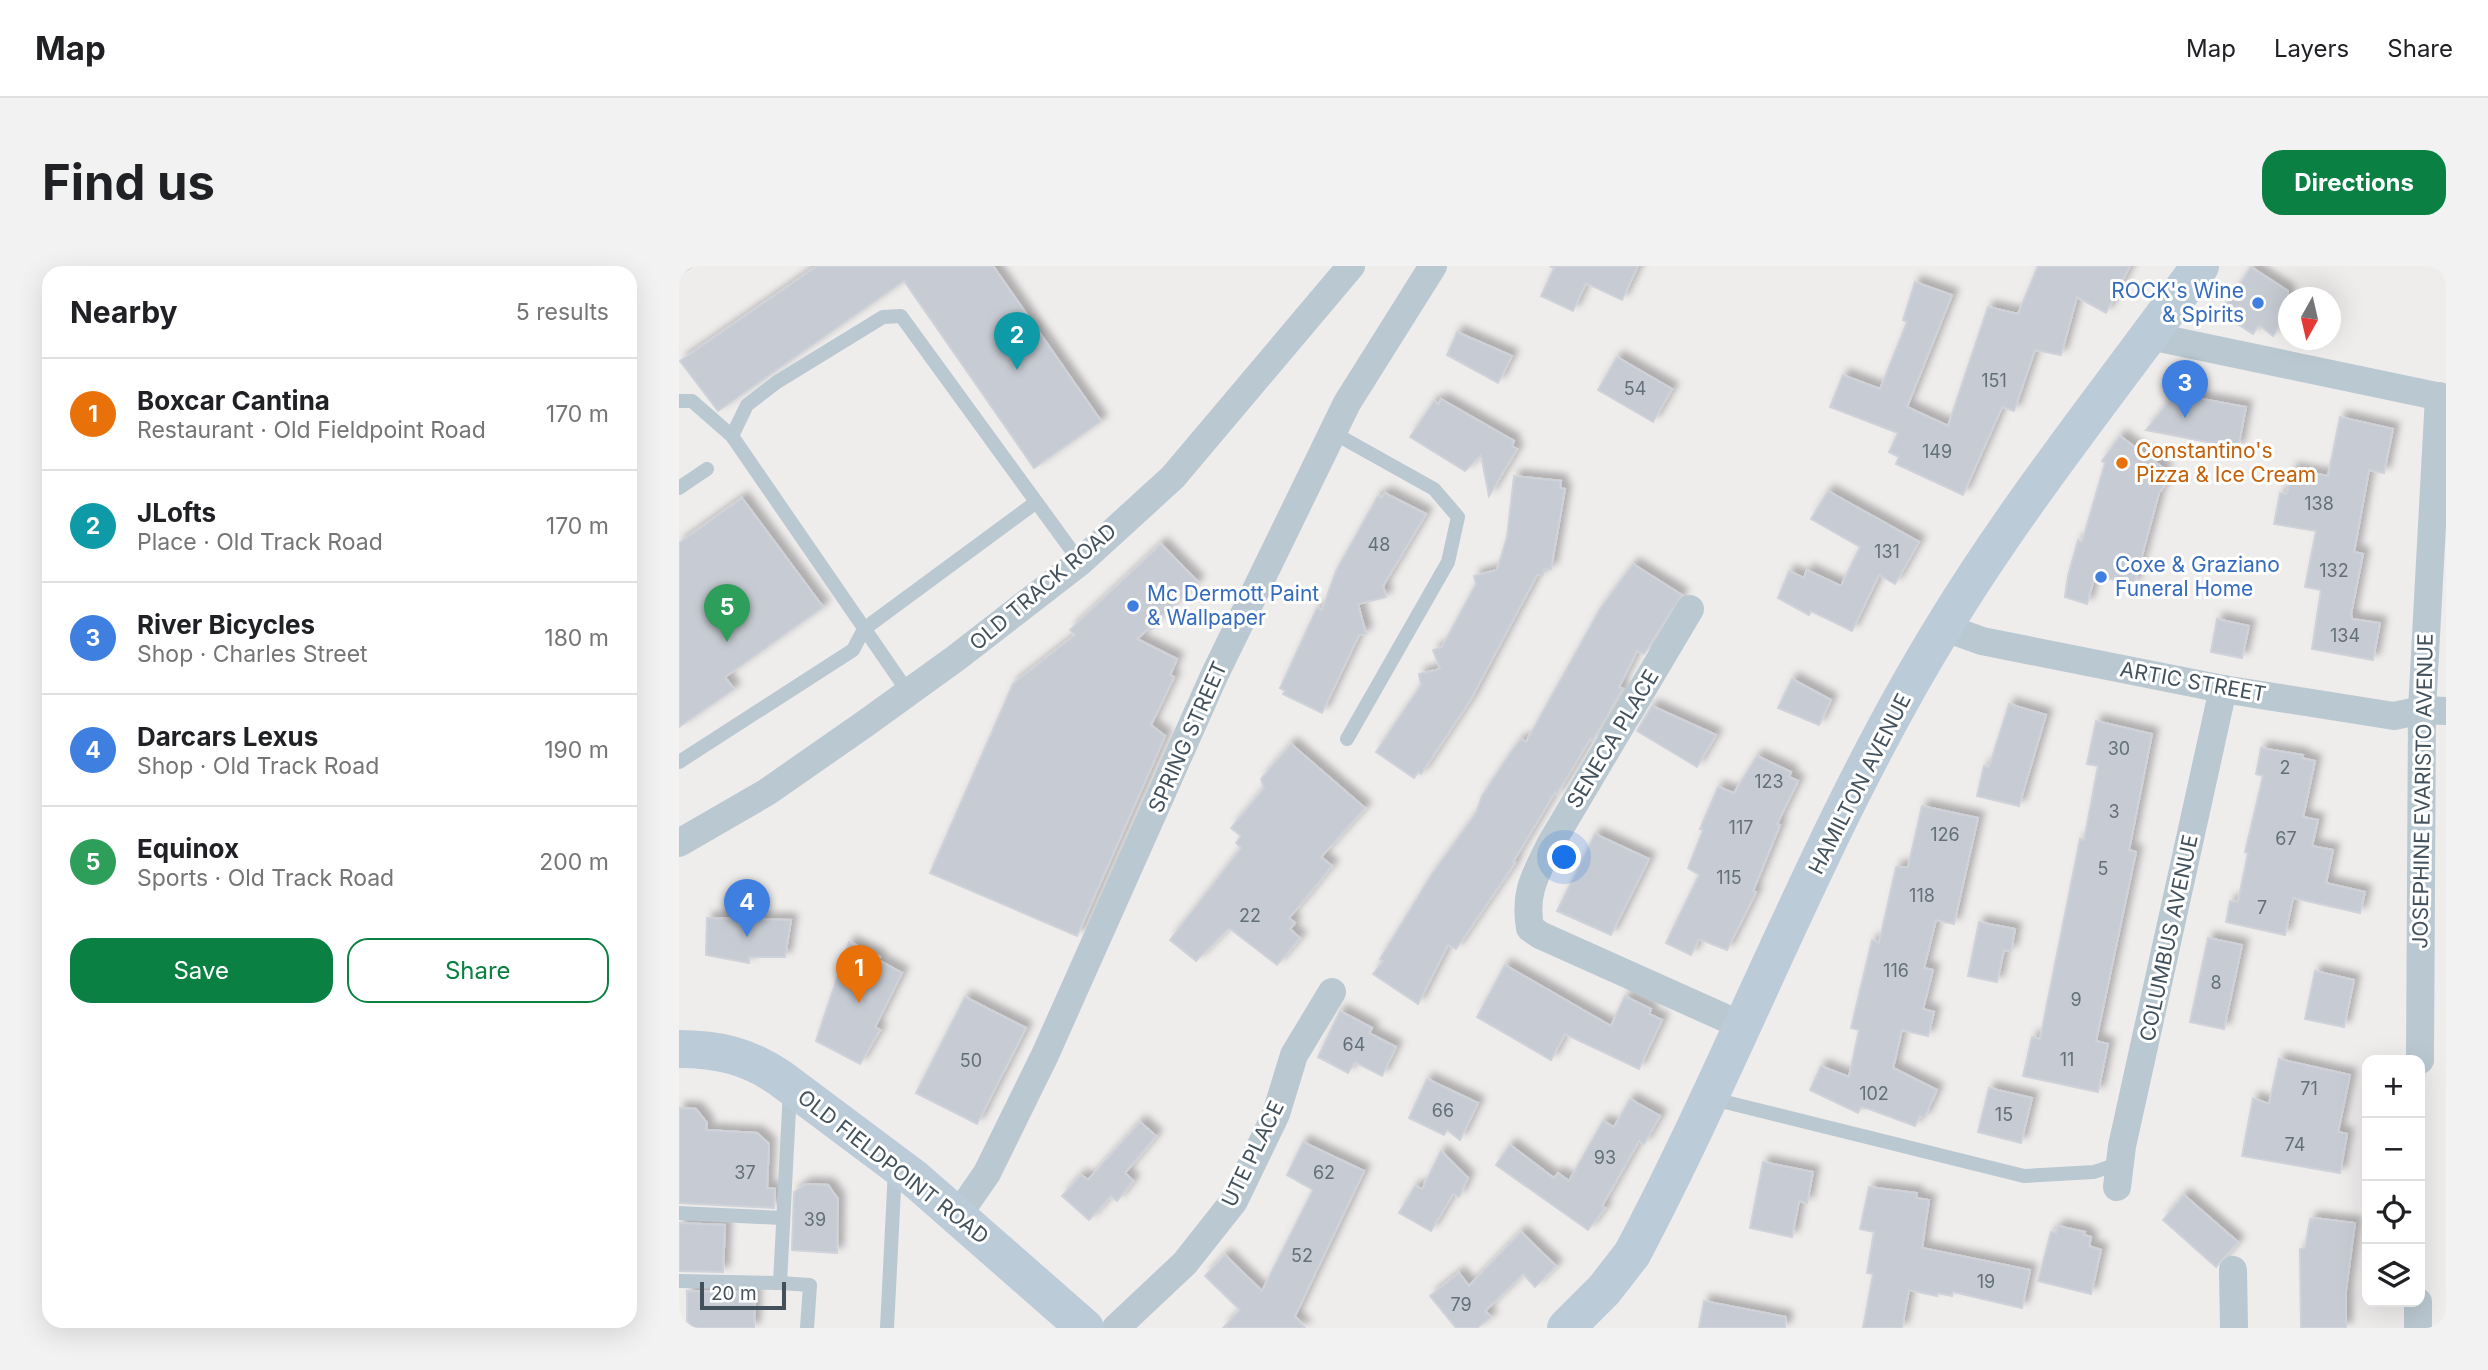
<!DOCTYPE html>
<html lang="en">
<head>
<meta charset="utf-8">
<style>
  :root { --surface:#fff; --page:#f2f2f2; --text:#202124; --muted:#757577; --line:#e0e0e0; --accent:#0b8043 }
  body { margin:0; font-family:Inter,sans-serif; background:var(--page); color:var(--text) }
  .controls { position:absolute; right:21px; bottom:21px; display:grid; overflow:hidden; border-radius:14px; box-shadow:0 7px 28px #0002 }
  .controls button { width:63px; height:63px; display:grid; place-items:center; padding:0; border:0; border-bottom:2px solid var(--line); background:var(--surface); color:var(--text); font:35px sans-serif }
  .compass { position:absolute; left:1599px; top:21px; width:63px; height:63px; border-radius:50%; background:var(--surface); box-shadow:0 7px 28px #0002; rotate:188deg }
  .scale { position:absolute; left:21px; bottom:18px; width:86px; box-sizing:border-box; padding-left:7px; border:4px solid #42515c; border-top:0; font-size:19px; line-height:24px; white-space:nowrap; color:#42515c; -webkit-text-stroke:5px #fff; paint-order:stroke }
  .you { position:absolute; left:886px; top:592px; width:24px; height:24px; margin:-18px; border:5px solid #fff; border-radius:50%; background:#1a73e8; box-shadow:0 0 0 10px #1a73e833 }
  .badge { display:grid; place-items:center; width:46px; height:46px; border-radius:50%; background:var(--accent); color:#fff; font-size:23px; font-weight:700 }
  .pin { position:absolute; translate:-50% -58px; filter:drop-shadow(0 2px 4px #0008) }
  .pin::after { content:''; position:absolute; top:37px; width:24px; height:21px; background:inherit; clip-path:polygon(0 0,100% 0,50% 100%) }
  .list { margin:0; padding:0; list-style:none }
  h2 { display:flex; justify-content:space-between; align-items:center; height:91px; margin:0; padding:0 28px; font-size:30px }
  h2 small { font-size:23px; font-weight:400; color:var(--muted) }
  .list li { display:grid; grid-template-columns:46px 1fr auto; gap:21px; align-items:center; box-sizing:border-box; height:112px; padding:0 28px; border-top:2px solid var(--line) }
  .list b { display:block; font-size:26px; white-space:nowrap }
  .list p { margin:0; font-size:23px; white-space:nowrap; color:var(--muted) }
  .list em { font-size:23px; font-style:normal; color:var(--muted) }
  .actions { display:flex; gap:14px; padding:21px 28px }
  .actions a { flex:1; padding:16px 0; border:2px solid var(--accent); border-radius:21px; text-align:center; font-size:24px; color:var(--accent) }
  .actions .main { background:var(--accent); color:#fff }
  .icon { flex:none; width:38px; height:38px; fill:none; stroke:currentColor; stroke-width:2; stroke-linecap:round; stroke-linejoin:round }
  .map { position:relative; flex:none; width:1767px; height:1062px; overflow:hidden; border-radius:21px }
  header { display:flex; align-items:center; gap:42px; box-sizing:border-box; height:98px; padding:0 35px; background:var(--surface); border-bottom:2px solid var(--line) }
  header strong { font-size:33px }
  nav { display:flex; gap:38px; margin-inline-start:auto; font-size:24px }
  .intro { display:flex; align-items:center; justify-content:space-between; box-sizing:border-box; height:168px; padding:0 42px }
  h1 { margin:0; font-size:49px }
  .button { padding:18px 32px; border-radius:21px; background:var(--accent); color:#fff; font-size:24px; font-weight:700 }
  main { display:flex; gap:42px; padding:0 42px }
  aside { flex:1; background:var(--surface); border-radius:21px; box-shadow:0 7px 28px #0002 }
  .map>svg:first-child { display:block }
  .building { fill:#c7cbd3; stroke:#cfd2d9; stroke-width:2; filter:url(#shadow) }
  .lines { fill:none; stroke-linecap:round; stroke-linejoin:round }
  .service { stroke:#bac8d1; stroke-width:14 }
  .minor { stroke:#bac8d1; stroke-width:28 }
  .secondary { stroke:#bccbd8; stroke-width:38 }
  .rail { stroke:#adb2b8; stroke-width:5 }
  .shop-dot { fill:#3f7fe0; stroke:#fff; stroke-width:2.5 }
  .food-dot { fill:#e8710a; stroke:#fff; stroke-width:2.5 }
  .labels { text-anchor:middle; stroke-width:6; stroke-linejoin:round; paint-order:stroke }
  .number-label { font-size:18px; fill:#63707a }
  .shop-label { font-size:21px; fill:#366cbe; stroke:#fff; text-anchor:start }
  .food-label { font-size:21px; fill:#c56008; stroke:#fff; text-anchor:start }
  .street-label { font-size:21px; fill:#42515c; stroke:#fff }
</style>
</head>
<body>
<header>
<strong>Map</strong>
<nav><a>Map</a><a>Layers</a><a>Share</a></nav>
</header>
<div class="intro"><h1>Find us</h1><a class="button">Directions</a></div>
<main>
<aside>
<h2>Nearby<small>5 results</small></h2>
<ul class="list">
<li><span class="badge" style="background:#e8710a">1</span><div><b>Boxcar Cantina</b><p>Restaurant · Old Fieldpoint Road</p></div><em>170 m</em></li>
<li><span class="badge" style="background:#0f9aa8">2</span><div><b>JLofts</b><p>Place · Old Track Road</p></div><em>170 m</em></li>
<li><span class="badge" style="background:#3f7fe0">3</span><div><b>River Bicycles</b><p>Shop · Charles Street</p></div><em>180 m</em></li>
<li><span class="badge" style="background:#3f7fe0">4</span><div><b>Darcars Lexus</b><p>Shop · Old Track Road</p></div><em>190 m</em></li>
<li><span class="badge" style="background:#2e9e5b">5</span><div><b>Equinox</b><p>Sports · Old Track Road</p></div><em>200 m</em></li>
</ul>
<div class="actions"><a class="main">Save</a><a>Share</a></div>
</aside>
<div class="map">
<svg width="1767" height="1062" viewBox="0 0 1767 1062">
  <defs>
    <filter id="shadow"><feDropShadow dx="6" dy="-6" stdDeviation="3.5" flood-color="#0004"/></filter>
  </defs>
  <rect width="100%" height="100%" fill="#efecec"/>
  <g class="building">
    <polygon points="138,0 314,0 422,155 355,202 225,15 39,145 1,95"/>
    <polygon points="871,0 959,0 943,34 907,17 894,45 862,30 875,2"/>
    <polygon points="1359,0 1451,0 1427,47 1398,31 1382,89 1356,84 1335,145 1323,141 1284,229 1217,198 1220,191 1210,186 1219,167 1151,141 1164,109 1201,123 1228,56 1224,54 1236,16 1273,29 1228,141 1269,160 1309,41 1339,48"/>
    <polygon points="1572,1 1609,25 1609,68 1600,61 1594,70 1580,59 1574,68 1542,47"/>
    <polygon points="778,66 833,90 819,117 768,89"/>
    <polygon points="938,91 993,123 974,156 919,124"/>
    <polygon points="1496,128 1567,141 1559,182 1467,164"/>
    <polygon points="762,133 835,175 833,180 838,183 810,230 802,189 786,205 731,171 755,135 760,138"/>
    <polygon points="1661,151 1714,163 1705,207 1690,204 1675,286 1684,288 1672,348 1673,353 1701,357 1694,394 1633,383 1642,324 1626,321 1637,265 1595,258 1601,227 1608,228 1613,203 1649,210"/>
    <polygon points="1441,170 1487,204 1479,216 1485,220 1480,227 1455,319 1416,309 1408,338 1386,331 1389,310 1399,274 1403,276 1426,197 1423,195"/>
    <polygon points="835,210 882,215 881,222 886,223 872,303 865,303 864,309 858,309 792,433 742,508 739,506 735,512 697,486 742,419 740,408 761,403 754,384 763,381 797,318 795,310 818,304 828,271"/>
    <polygon points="1149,225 1240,276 1216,318 1200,309 1173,365 1132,345 1130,349 1099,332 1110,305 1125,312 1128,304 1162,320 1181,281 1132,253"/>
    <polygon points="706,227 747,248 704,320 707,331 679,338 687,368 680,369 643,447 604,428 606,425 601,422 638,342 643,344 657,305 699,230 702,232"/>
    <polygon points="63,232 144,341 46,411 55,423 0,461 0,277"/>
    <polygon points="482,278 519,316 458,373 498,393 491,409 495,411 472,459 486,470 398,670 251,607 334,418 396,369 391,364"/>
    <polygon points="954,298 1003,329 965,388 958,385 940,421 944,423 914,474 911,473 878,528 876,526 834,596 836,597 777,683 769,679 739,738 694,708 704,695 701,693 753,608 797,547 803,530 832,486 842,473 847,476 921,343"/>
    <polygon points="1538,353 1570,360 1563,392 1532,386"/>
    <polygon points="1113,413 1152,434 1140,459 1099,442"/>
    <polygon points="1330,438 1367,449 1340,540 1298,530 1305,500 1310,501"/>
    <polygon points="973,440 1037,469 1018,501 958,465"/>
    <polygon points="1417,455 1473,468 1450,584 1457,586 1417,775 1429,778 1419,826 1344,810 1353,771 1361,773 1401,573 1405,574 1419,500 1408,498"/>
    <polygon points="612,478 686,542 642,591 653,600 610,652 616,657 611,663 621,672 598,699 550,662 517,695 491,674 562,582 557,577 562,570 552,562 585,522 582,513"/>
    <polygon points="1582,482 1624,489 1623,492 1636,495 1624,551 1639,554 1633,580 1654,584 1647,617 1686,626 1681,647 1614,632 1606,669 1547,656 1551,635 1559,636 1569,587 1566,586 1584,510 1577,508"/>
    <polygon points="1078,490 1112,506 1110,511 1119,515 1098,558 1101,559 1074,625 1077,626 1048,684 1020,673 1012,689 987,677 1020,609 1009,602 1024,564 1021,563 1039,521 1055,527"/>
    <polygon points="1243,540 1299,552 1275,658 1257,654 1245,702 1254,704 1244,743 1255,746 1249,770 1223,764 1214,802 1258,824 1245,852 1241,850 1236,860 1190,843 1182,841 1179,847 1131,824 1142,800 1170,811 1180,764 1172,762 1193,674 1200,677 1217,601 1229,601"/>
    <polygon points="916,568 970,593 932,669 878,645"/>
    <polygon points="28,652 112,654 106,691 70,691 70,697 27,689"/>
    <polygon points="1300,656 1336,663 1332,685 1325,684 1318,716 1289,710"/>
    <polygon points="1529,672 1563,679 1545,763 1511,756"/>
    <polygon points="170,676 201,691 199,694 223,707 196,761 201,764 181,798 137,775"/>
    <polygon points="826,699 932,760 946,730 972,743 970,748 983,754 960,803 886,768 872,794 798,751"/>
    <polygon points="1636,705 1675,714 1665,761 1626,753"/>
    <polygon points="286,731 347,762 298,858 237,827"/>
    <polygon points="661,745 693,762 690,767 717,781 703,810 676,796 669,807 639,791"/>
    <polygon points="1600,793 1671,809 1659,866 1668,868 1661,907 1563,890 1574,832 1590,838"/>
    <polygon points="748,813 799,837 781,874 768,864 765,869 730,852"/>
    <polygon points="1310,822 1353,832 1342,877 1299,866"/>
    <polygon points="951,833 981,850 965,878 960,875 923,940 926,942 909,964 817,899 831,879 875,912 879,907 890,915 924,855 935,861"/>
    <polygon points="0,842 17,843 28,857 27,864 78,867 90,878 88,922 96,923 95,942 0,937"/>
    <polygon points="461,856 477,870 446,907 454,915 438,935 432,930 410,954 383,930 402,909 409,914"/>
    <polygon points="624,876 685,905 616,1050 626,1062 544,1062 561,1044 526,1010 546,989 583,1025 634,924 608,909"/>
    <polygon points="762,885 789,912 780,931 774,928 752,965 720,947 736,920 743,923"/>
    <polygon points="1084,896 1134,906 1128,937 1120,935 1113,971 1071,962"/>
    <polygon points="127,918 149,919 159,933 158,987 113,984 115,926"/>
    <polygon points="1190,921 1238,927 1237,932 1250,934 1243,982 1351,1004 1343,1042 1274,1026 1273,1030 1259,1027 1258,1030 1230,1024 1223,1062 1184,1062 1194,1008 1188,1007 1195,966 1181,963"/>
    <polygon points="1505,929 1559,976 1537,1001 1484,954"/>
    <polygon points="1635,952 1676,957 1667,1024 1667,1062 1622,1062 1621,983 1626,982 1631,953 1634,954"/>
    <polygon points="0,957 46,959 44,1006 0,1005"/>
    <polygon points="1379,960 1406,966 1405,969 1412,971 1410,980 1422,984 1412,1028 1359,1015 1372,966 1377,967"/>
    <polygon points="842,966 877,1000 856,1021 844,1008 806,1045 812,1051 798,1062 777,1062 751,1030 780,1007 790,1020"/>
    <polygon points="8,1025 76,1026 75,1062 15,1062 8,1055"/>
    <polygon points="1025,1035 1107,1051 1106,1062 1020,1062"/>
  </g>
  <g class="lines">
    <g class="service">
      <polyline points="0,135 13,135 53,170 229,426"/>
      <polyline points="653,166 755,223 779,251 769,296 668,473"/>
      <polyline points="53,170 68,139 98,116 204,51 222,50 401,296"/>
      <polyline points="0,222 28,203"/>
      <polyline points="0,496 174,384 185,363 356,237"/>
      <polyline points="111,824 101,1017 131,1019 128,1062"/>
      <polyline points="1030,832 1345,910 1415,906 1441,897"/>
      <polyline points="0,947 103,952"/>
      <polyline points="0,1015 101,1017"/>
      <polyline points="208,1062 216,903"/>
    </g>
    <g class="minor">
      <polyline points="1471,70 1767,132"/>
      <path d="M1011 343 871 579C856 610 845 626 851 662L861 669 1064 760"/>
      <polyline points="1264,361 1303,375 1544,423 1715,450 1743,444 1767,445"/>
      <polyline points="0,577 88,526 187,457 277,392 401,296 494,211 672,0"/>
      <polyline points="1741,794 1743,444 1760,130"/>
      <polyline points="1438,921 1443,880 1544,423"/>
      <polyline points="279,949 308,907 366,789 535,410 668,137 754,0"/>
      <polyline points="1554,1004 1555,1062"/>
      <polyline points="437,1062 506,997 555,935 597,848 615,789 653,726"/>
      <polyline points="1739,1062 1739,1036"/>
    </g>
    <g class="secondary">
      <path d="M0 783C39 783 69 790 101 812L236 913 406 1062"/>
      <path d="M887 1062 925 1024 953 988C1062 782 1142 560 1265 360 1341 235 1435 119 1521 0"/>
    </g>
    <polyline class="rail" points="0,7 11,0"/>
  </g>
  <g class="shop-dot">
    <circle cx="1579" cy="37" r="7"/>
    <circle cx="1422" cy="311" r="7"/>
    <circle cx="454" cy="340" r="7"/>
  </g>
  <circle class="food-dot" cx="1443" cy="197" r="7"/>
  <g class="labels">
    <g class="number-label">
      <text x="1315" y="121">151</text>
      <text x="956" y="129">54</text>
      <text x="1258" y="192">149</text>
      <text x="1640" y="244">138</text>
      <text x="700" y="285">48</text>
      <text x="1208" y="292">131</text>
      <text x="1655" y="311">132</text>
      <text x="1666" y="376">134</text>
      <text x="1440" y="489">30</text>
      <text x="1606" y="508">2</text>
      <text x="1090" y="522">123</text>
      <text x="1435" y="552">3</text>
      <text x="1062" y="568">117</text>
      <text x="1266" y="575">126</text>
      <text x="1607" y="579">67</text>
      <text x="1424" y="609">5</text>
      <text x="1050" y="618">115</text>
      <text x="1243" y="636">118</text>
      <text x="1583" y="648">7</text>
      <text x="571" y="656">22</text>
      <text x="1217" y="711">116</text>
      <text x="1537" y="723">8</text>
      <text x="1397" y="740">9</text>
      <text x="675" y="785">64</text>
      <text x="1388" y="800">11</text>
      <text x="292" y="801">50</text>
      <text x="1630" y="829">71</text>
      <text x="1195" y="834">102</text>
      <text x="764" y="851">66</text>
      <text x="1325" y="855">15</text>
      <text x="1616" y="885">74</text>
      <text x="926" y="898">93</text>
      <text x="66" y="913">37</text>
      <text x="645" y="913">62</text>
      <text x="136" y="960">39</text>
      <text x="623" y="996">52</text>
      <text x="1307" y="1022">19</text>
      <text x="782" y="1045">79</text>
    </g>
    <g class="shop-label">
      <text x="1565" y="32" text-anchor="end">ROCK's Wine<tspan x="1565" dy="24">&amp; Spirits</tspan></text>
      <text x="1436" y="306">Coxe &amp; Graziano<tspan x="1436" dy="24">Funeral Home</tspan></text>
      <text x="468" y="335">Mc Dermott Paint<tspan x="468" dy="24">&amp; Wallpaper</tspan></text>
    </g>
    <g class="food-label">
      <text x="1457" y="192">Constantino's<tspan x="1457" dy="24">Pizza &amp; Ice Cream</tspan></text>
    </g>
    <g class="street-label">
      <text transform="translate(364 321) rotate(-40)" y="7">OLD TRACK ROAD</text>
      <text transform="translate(1514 416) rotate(10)" y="7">ARTIC STREET</text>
      <text transform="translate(509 471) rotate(-66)" y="7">SPRING STREET</text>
      <text transform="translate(934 473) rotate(-59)" y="7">SENECA PLACE</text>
      <text transform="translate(1181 518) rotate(-63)" y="7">HAMILTON AVENUE</text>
      <text transform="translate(1744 525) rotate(-89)" y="7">JOSEPHINE EVARISTO AVENUE</text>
      <text transform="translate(1490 672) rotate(-78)" y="7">COLUMBUS AVENUE</text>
      <text transform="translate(574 888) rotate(-64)" y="7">UTE PLACE</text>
      <text transform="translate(214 901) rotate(38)" y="7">OLD FIELDPOINT ROAD</text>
    </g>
  </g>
</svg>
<div class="controls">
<button>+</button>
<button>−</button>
<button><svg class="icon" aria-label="locate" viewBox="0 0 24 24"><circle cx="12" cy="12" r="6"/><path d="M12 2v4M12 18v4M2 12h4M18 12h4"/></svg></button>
<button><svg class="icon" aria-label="layers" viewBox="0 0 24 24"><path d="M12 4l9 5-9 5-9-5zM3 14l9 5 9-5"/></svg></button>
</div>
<svg class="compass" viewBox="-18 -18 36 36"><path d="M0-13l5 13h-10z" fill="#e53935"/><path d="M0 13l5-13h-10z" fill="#757577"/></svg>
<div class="scale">20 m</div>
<div class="you"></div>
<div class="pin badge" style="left:180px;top:737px;background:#e8710a">1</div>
<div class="pin badge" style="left:338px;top:104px;background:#0f9aa8">2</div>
<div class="pin badge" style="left:1506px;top:152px;background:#3f7fe0">3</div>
<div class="pin badge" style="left:68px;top:671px;background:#3f7fe0">4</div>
<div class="pin badge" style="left:48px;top:376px;background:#2e9e5b">5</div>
</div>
</main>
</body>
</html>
